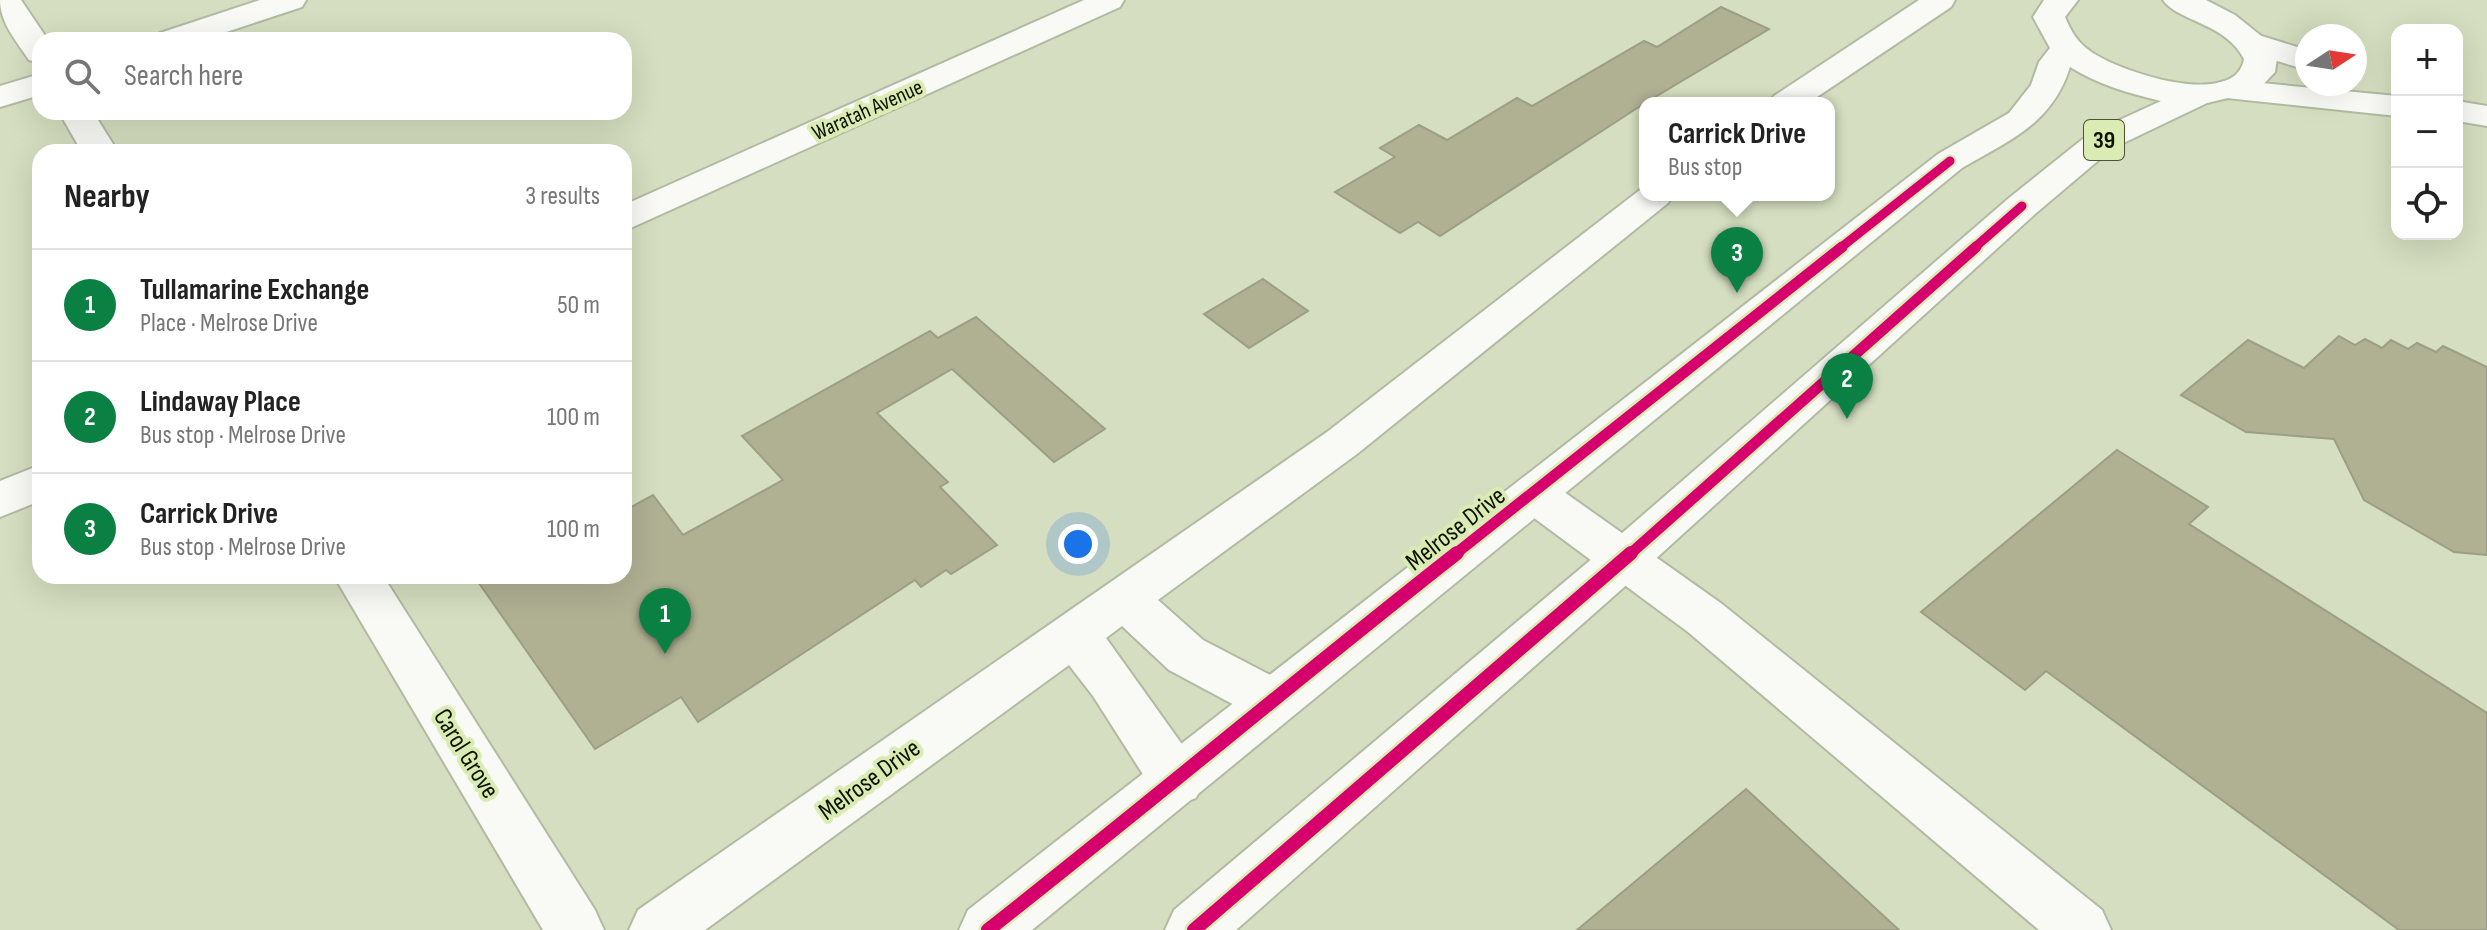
<!DOCTYPE html>
<html lang="en">
<head>
<meta charset="utf-8">
<style>
  :root { --surface:#fff; --page:#f2f2f2; --text:#222; --muted:#767676; --line:#e0e0e0; --accent:#0b8043 }
  body { margin:0; font-family:"Sofia Sans Condensed",sans-serif; background:var(--page); color:var(--text) }
  .controls { position:absolute; right:24px; top:24px; display:grid; overflow:hidden; border-radius:16px; box-shadow:0 8px 32px #0002 }
  .controls button { width:72px; height:72px; display:grid; place-items:center; padding:0; border:0; border-bottom:2px solid var(--line); background:var(--surface); color:var(--text); font:40px sans-serif }
  .compass { position:absolute; left:2295px; top:24px; width:72px; height:72px; border-radius:50%; background:var(--surface); box-shadow:0 8px 32px #0002; rotate:78deg }
  .you { position:absolute; left:1078px; top:544px; width:28px; height:28px; margin:-20px; border:6px solid #fff; border-radius:50%; background:#1a73e8; box-shadow:0 0 0 12px #1a73e833 }
  .badge { display:grid; place-items:center; width:52px; height:52px; border-radius:50%; background:var(--accent); color:#fff; font-size:26px; font-weight:700 }
  .pin { position:absolute; translate:-50% -66px; filter:drop-shadow(0 2px 4px #0008) }
  .pin::after { content:''; position:absolute; top:42px; width:28px; height:24px; background:inherit; clip-path:polygon(0 0,100% 0,50% 100%) }
  .popup { position:absolute; left:1639px; top:97px; width:196px; height:104px; box-sizing:border-box; display:grid; place-content:center; border-radius:16px; background:var(--surface); filter:drop-shadow(0 2px 6px #0005); font-size:26px; white-space:nowrap; color:var(--muted) }
  .popup b { font-size:30px; color:var(--text) }
  .popup::after { content:''; position:absolute; left:50%; top:100%; margin-left:-16px; border:16px solid transparent; border-top-color:var(--surface) }
  .list { margin:0; padding:0; list-style:none }
  h2 { display:flex; justify-content:space-between; align-items:center; height:104px; margin:0; padding:0 32px; font-size:34px }
  h2 small { font-size:26px; font-weight:400; color:var(--muted) }
  .list li { display:grid; grid-template-columns:52px 1fr auto; gap:24px; align-items:center; box-sizing:border-box; height:112px; padding:0 32px; border-top:2px solid var(--line) }
  .list b { display:block; font-size:30px; white-space:nowrap }
  .list p { margin:0; font-size:26px; white-space:nowrap; color:var(--muted) }
  .list em { font-size:26px; font-style:normal; color:var(--muted) }
  .icon { flex:none; width:44px; height:44px; fill:none; stroke:currentColor; stroke-width:2; stroke-linecap:round; stroke-linejoin:round }
  .map { position:relative; flex:none; width:2487px; height:930px; overflow:hidden }
  .search { position:absolute; background:var(--surface); box-shadow:0 8px 32px #0002; left:32px; top:32px; width:600px; height:88px; display:flex; align-items:center; gap:20px; box-sizing:border-box; padding:0 28px; border-radius:24px; color:var(--muted); font-size:30px }
  .panel { position:absolute; background:var(--surface); box-shadow:0 8px 32px #0002; left:32px; top:144px; width:600px; height:440px; border-radius:24px }
  .map>svg:first-child { display:block }
  .building { fill:#b0b193; stroke:#9c9e86; stroke-width:2 }
  .lines { fill:none; stroke-linecap:round; stroke-linejoin:round }
  .minor-casing { stroke:#b3baa2; stroke-width:4 }
  .major-casing { stroke:#b3baa2; stroke-width:4 }
  .minor { fill:#f9faf6; fill-rule:evenodd }
  .major { fill:#f9faf6; fill-rule:evenodd }
  .cycleway-far2-casing { stroke:#daebb3; stroke-width:13 }
  .cycleway-far1-casing { stroke:#daebb3; stroke-width:16 }
  .cycleway-casing { stroke:#daebb3; stroke-width:19 }
  .cycleway-far2 { stroke:#d6006c; stroke-width:9 }
  .cycleway-far1 { stroke:#d6006c; stroke-width:11 }
  .cycleway { stroke:#d6006c; stroke-width:14 }
  .labels { text-anchor:middle; stroke-width:8; stroke-linejoin:round; paint-order:stroke }
  .far-street-label { font-size:22px; fill:#0e1301; stroke:#daebb3 }
  .shield { fill:#daebb3; stroke:#4b5436; stroke-width:2 }
  .shield-label { font-size:24px; font-weight:bold; fill:#0e1301 }
  .street-label { font-size:26px; fill:#0e1301; stroke:#daebb3 }
</style>
</head>
<body>
<div class="map">
<svg width="2487" height="930" viewBox="0 0 2487 930">
  <rect width="100%" height="100%" fill="#d5dec0"/>
  <g class="building">
    <polygon points="1721,7 1769,29 1645,103 1440,236 1418,222 1400,233 1335,192 1395,157 1380,148 1419,125 1447,140 1517,98 1532,106 1644,41 1657,47"/>
    <polygon points="1263,279 1308,311 1249,348 1204,314"/>
    <polygon points="976,317 1105,429 1054,462 952,369 877,413 948,482 940,487 997,545 951,574 946,570 921,587 915,580 698,722 681,697 595,749 474,576 624,576 624,511 653,495 683,535 783,480 742,436 930,331 938,338"/>
    <polygon points="2339,336 2355,345 2365,339 2382,348 2391,340 2408,349 2417,343 2436,352 2443,346 2487,367 2487,555 2454,552 2364,500 2334,439 2246,432 2181,395 2248,340 2304,368"/>
    <polygon points="2117,450 2208,507 2189,524 2487,713 2487,930 2399,930 2046,671 2025,690 1921,612"/>
    <polygon points="1746,789 1899,930 1577,930"/>
  </g>
  <g class="lines">
    <g class="minor-casing">
      <g id="minor">
        <path d="M0 0H21L48 40H40V63L29 60C16 41 0 22 0 0Z"/>
        <polygon points="260,0 306,0 302,7 202,40 155,40 160,33"/>
        <polygon points="1084,0 1124,0 1120,7 624,231 624,205"/>
        <polygon points="1919,0 1955,0 1951,7 1808,103 1769,103 1774,96"/>
        <polygon points="2252,33 2307,50 2307,70 2241,50 2236,43 2241,36"/>
        <polygon points="40,74 40,95 0,107 0,86"/>
        <polygon points="2229,80 2397,96 2397,116 2217,97 2212,90 2217,83"/>
        <polygon points="2457,101 2487,106 2487,126 2457,121"/>
        <polygon points="59,112 93,112 118,152 82,152"/>
        <polygon points="1645,186 1645,195 1673,195 1668,203 1357,454 1158,600 1203,640 1289,685 1296,700 1289,715 1271,722 1253,715 1169,670 1122,626 1106,638 1196,764 1204,781 1196,798 1177,805 1158,798 1093,696 1069,665 705,930 629,930 638,910 1327,432"/>
        <polygon points="40,465 40,501 0,517 0,481"/>
        <polygon points="1534,477 1550,482 1722,604 2102,910 2111,930 2039,930 1688,632 1518,506 1512,494 1518,482"/>
        <polygon points="334,576 383,576 595,910 604,930 543,930"/>
      </g>
    </g>
    <g class="major-casing">
      <path id="major" d="M2044 0H2078L2065 17C2071 31 2077 42 2090 51 2117 71 2235 111 2244 59 2226 23 2177 21 2163 0H2206L2235 15 2265 39 2277 59 2275 72 2257 91 2207 103 2113 148 2035 214 1640 573 1236 930H1165L1174 910 1606 547 2009 198 2089 134 2161 101C2128 93 2099 85 2070 67 2052 124 2010 140 1962 168L1032 930H959L968 910 1938 154 2009 113 2031 85 2039 62 2050 48 2033 17Z"/>
    </g>
    <use href="#minor" class="minor"/>
    <use href="#major" class="major"/>
    <g class="cycleway-far2-casing">
      <g id="cycleway-far2">
        <polyline points="1839,249 1950,161"/>
        <polyline points="1973,249 2022,206"/>
      </g>
    </g>
    <g class="cycleway-far1-casing">
      <g id="cycleway-far1">
        <polyline points="1454,555 1842,247"/>
        <polyline points="1629,555 1976,247"/>
      </g>
    </g>
    <g class="cycleway-casing">
      <g id="cycleway">
        <path d="M988 930C1146 806 1299 677 1457 553"/>
        <polyline points="1194,930 1631,553"/>
      </g>
    </g>
    <use href="#cycleway-far2" class="cycleway-far2"/>
    <use href="#cycleway-far1" class="cycleway-far1"/>
    <use href="#cycleway" class="cycleway"/>
  </g>
  <g class="labels">
    <g class="far-street-label">
      <text transform="translate(867 109) rotate(-24)" y="8">Waratah Avenue</text>
    </g>
    <rect class="shield" x="2084" y="120" width="40" height="40" rx="6"/>
    <g class="shield-label">
      <text x="2104" y="148">39</text>
    </g>
    <g class="street-label">
      <text transform="translate(1455 528) rotate(-38)" y="9">Melrose Drive</text>
      <text transform="translate(467 753) rotate(58)" y="9">Carol Grove</text>
      <text transform="translate(869 779) rotate(-36)" y="9">Melrose Drive</text>
    </g>
  </g>
</svg>
<div class="controls">
<button>+</button>
<button>−</button>
<button><svg class="icon" aria-label="locate" viewBox="0 0 24 24"><circle cx="12" cy="12" r="6"/><path d="M12 2v4M12 18v4M2 12h4M18 12h4"/></svg></button>
</div>
<svg class="compass" viewBox="-18 -18 36 36"><path d="M0-13l5 13h-10z" fill="#e53935"/><path d="M0 13l5-13h-10z" fill="#767676"/></svg>
<div class="you"></div>
<div class="pin badge" style="left:665px;top:654px">1</div>
<div class="pin badge" style="left:1847px;top:419px">2</div>
<div class="pin badge" style="left:1737px;top:293px">3</div>
<div class="popup"><b>Carrick Drive</b>Bus stop</div>
<div class="search"><svg class="icon" aria-label="search" viewBox="0 0 24 24"><circle cx="10" cy="10" r="6"/><path d="M15 15l6 6"/></svg>Search here</div>
<section class="panel">
<h2>Nearby<small>3 results</small></h2>
<ul class="list">
<li><span class="badge">1</span><div><b>Tullamarine Exchange</b><p>Place · Melrose Drive</p></div><em>50 m</em></li>
<li><span class="badge">2</span><div><b>Lindaway Place</b><p>Bus stop · Melrose Drive</p></div><em>100 m</em></li>
<li><span class="badge">3</span><div><b>Carrick Drive</b><p>Bus stop · Melrose Drive</p></div><em>100 m</em></li>
</ul>
</section>
</div>
</body>
</html>
